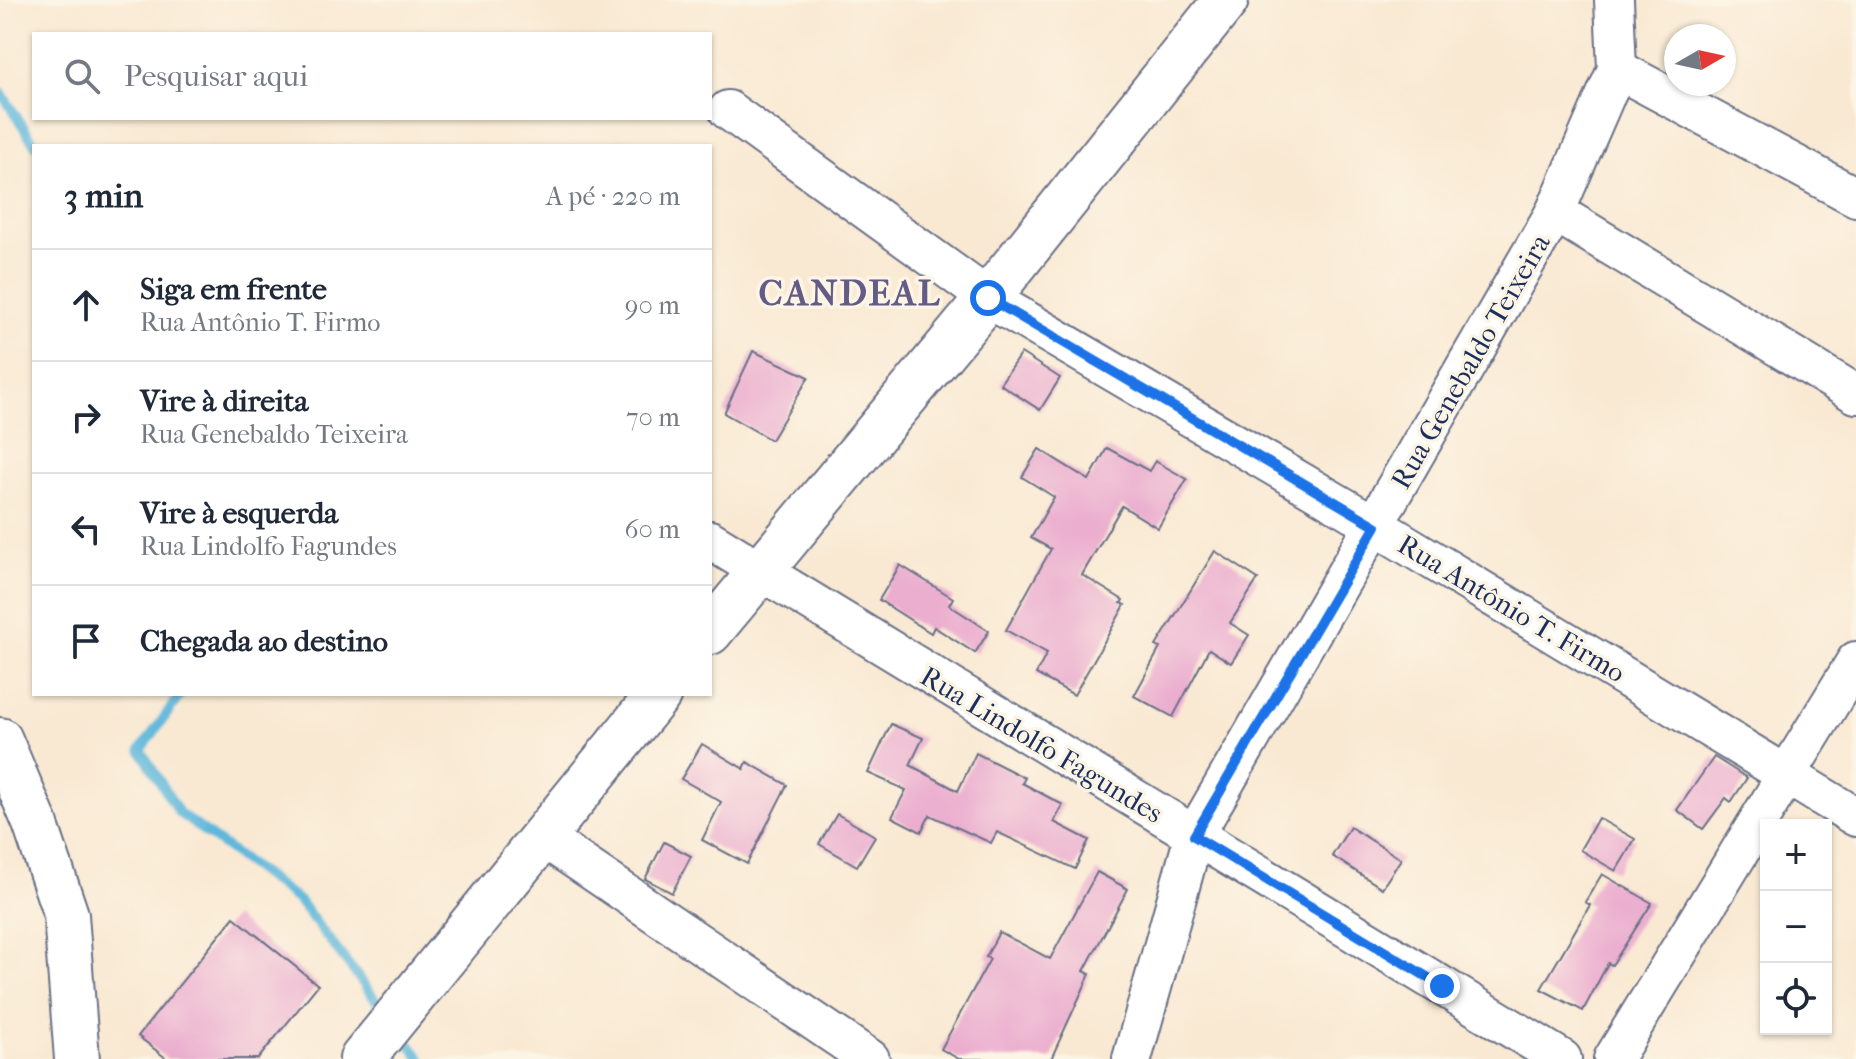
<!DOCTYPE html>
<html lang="pt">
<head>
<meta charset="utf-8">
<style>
  :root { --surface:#fff; --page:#f2f2f3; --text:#1f2937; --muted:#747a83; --line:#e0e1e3 }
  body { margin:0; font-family:"IM FELL French Canon",serif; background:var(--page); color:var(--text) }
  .controls { position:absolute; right:24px; bottom:24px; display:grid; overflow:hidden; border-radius:0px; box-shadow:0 2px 6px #0004 }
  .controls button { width:72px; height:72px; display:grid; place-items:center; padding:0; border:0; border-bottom:2px solid var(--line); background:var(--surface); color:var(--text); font:40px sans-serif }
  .compass { position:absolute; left:1664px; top:24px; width:72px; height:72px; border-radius:50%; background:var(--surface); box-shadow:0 2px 6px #0004; rotate:81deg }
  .stop { position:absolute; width:24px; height:24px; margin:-18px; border:6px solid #1a73e8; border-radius:50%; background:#fff }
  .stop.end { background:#1a73e8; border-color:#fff; box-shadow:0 2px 8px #0008 }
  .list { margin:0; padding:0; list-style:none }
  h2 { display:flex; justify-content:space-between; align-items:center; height:104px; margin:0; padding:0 32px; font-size:34px }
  h2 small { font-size:26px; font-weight:400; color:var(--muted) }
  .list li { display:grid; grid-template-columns:52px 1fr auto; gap:24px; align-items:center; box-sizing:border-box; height:112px; padding:0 32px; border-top:2px solid var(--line) }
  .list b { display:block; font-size:30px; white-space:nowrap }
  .list p { margin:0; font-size:26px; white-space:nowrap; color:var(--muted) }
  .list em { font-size:26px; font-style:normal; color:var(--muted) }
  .icon { flex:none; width:44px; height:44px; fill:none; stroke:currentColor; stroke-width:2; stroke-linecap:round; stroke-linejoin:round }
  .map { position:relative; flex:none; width:1856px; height:1059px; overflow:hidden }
  .search { position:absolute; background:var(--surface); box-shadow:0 2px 6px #0004; left:32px; top:32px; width:680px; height:88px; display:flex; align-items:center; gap:20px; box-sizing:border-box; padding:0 28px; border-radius:0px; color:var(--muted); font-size:30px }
  .panel { position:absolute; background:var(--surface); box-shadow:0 2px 6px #0004; left:32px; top:144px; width:680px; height:552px; border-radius:0px }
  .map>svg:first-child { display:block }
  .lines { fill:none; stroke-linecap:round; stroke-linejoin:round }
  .stream { stroke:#5fb8dc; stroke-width:10 }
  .building { fill:#ebaecf }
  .street-casing { stroke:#697087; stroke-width:42 }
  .secondary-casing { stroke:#697087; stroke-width:48 }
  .primary-casing { stroke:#697087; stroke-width:48 }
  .street { stroke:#fff; stroke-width:38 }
  .secondary { stroke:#fff; stroke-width:44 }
  .primary { stroke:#fff; stroke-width:44 }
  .route { stroke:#1a73e8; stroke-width:10 }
  .labels { text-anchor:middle; stroke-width:7; stroke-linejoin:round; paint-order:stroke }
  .street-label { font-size:28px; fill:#1b2f5e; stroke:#fcf5e5 }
  .district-label { font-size:36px; font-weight:bold; letter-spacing:2px; fill:#645b86; stroke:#fcf5e5 }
</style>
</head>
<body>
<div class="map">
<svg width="1856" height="1059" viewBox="0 0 1856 1059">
  <rect width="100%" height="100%" fill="#fcf5e5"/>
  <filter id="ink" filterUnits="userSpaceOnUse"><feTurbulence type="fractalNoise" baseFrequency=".0125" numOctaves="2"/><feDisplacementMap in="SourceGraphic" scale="16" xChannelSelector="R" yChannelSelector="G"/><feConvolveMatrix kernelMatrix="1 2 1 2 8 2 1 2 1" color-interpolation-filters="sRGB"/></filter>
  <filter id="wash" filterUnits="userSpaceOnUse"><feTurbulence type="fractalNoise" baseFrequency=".006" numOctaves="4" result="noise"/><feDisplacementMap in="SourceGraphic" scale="32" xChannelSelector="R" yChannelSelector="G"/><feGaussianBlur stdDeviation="1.8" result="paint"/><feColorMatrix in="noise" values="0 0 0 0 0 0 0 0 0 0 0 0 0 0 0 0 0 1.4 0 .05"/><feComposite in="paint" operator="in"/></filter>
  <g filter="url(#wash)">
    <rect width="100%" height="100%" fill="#f9e9d3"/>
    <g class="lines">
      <g class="stream">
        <polyline points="0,91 36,146"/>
        <polyline points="181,694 141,750 179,813 299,901 386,1013"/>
        <polyline points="398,1029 421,1059"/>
      </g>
    </g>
    <g id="blocks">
      <g class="building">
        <polygon points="753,351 809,377 771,440 724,413"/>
        <polygon points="1021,353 1060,378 1040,410 1000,384"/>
        <polygon points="1107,448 1149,471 1155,461 1187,479 1158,528 1122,506 1082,575 1123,600 1121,603 1125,605 1074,695 1036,674 1047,653 1006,630 1051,549 1031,538 1054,497 1022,477 1039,449 1089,480"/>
        <polygon points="1215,551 1258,579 1230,623 1249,635 1231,663 1209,649 1173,717 1134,696 1160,648 1156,646"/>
        <polygon points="900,565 953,598 949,605 989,631 975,653 934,627 931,633 879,600"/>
        <polygon points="891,724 923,738 910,765 958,791 976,753 1025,778 1022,783 1063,805 1054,822 1089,840 1075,869 997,832 991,843 930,815 921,832 892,817 906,790 868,773"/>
        <polygon points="702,744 744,769 747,762 787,785 747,864 702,840 721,802 681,779"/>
        <polygon points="1714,757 1747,778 1731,802 1726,798 1703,829 1677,810"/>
        <polygon points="837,814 875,836 857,866 819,844"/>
        <polygon points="1598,818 1635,839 1616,871 1580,850"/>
        <polygon points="1350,827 1401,859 1382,888 1332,856"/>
        <polygon points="664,842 691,856 672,893 645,879"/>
        <polygon points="1097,872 1128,889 1084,971 1090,974 1051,1059 959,1059 941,1049 990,959 986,957 999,932 1050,959"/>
        <polygon points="1602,874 1652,903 1612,965 1608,963 1583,1011 1541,989 1590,905 1585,902"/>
        <polygon points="234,917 318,985 258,1059 167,1059 138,1036"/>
      </g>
    </g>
  </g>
  <g filter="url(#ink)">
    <use href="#blocks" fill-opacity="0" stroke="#697087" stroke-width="2"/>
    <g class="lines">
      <g class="street-casing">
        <g id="street">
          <polyline points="1617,69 1856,197"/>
          <polyline points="728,110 988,298 1376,526 1856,817"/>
          <polyline points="1555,212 1856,394"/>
          <polyline points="710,540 1562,1059"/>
          <polyline points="541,836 870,1059"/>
          <polyline points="1132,1059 1194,836 1555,212 1617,69 1614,0"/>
          <polyline points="1613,1059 1856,661"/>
        </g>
      </g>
      <g class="secondary-casing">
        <polyline id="secondary" points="0,740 35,823 66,915 77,1059"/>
      </g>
      <g class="primary-casing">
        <g id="primary">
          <polyline points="710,632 988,298 1226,0"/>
          <polyline points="362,1059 659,694"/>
        </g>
      </g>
      <use href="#street" class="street"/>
      <use href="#secondary" class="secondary"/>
      <use href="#primary" class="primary"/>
    </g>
  </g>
  <g class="lines" filter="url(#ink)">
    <polyline class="route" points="988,298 1376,526 1194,836 1442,986"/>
  </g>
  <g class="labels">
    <g class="street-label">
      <text transform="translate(1470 361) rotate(-60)" y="10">Rua Genebaldo Teixeira</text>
      <text transform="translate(1512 608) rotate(31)" y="10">Rua Antônio T. Firmo</text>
      <text transform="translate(1042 744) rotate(31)" y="10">Rua Lindolfo Fagundes</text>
    </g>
    <g class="district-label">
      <text x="850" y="305">CANDEAL</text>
    </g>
  </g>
</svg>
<div class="controls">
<button>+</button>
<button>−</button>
<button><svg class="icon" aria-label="locate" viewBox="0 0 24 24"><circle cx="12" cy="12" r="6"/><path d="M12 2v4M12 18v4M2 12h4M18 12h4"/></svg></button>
</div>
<svg class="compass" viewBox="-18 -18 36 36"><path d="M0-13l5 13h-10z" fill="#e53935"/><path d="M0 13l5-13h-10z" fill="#747a83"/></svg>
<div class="stop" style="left:988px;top:298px"></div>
<div class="stop end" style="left:1442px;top:986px"></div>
<div class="search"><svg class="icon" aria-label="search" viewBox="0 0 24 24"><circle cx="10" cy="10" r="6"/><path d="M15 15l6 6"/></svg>Pesquisar aqui</div>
<section class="panel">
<h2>3 min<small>A pé · 220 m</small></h2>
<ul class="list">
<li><svg class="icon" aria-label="ahead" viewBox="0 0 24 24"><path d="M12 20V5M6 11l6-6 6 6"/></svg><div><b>Siga em frente</b><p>Rua Antônio T. Firmo</p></div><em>90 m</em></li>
<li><svg class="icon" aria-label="right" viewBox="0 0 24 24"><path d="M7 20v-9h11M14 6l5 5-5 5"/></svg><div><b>Vire à direita</b><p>Rua Genebaldo Teixeira</p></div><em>70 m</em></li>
<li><svg class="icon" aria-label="left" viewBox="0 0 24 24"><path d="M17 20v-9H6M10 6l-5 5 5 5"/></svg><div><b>Vire à esquerda</b><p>Rua Lindolfo Fagundes</p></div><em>60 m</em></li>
<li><svg class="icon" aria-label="arrive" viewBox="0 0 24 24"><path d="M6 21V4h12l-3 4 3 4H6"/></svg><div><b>Chegada ao destino</b></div></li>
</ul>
</section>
</div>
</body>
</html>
